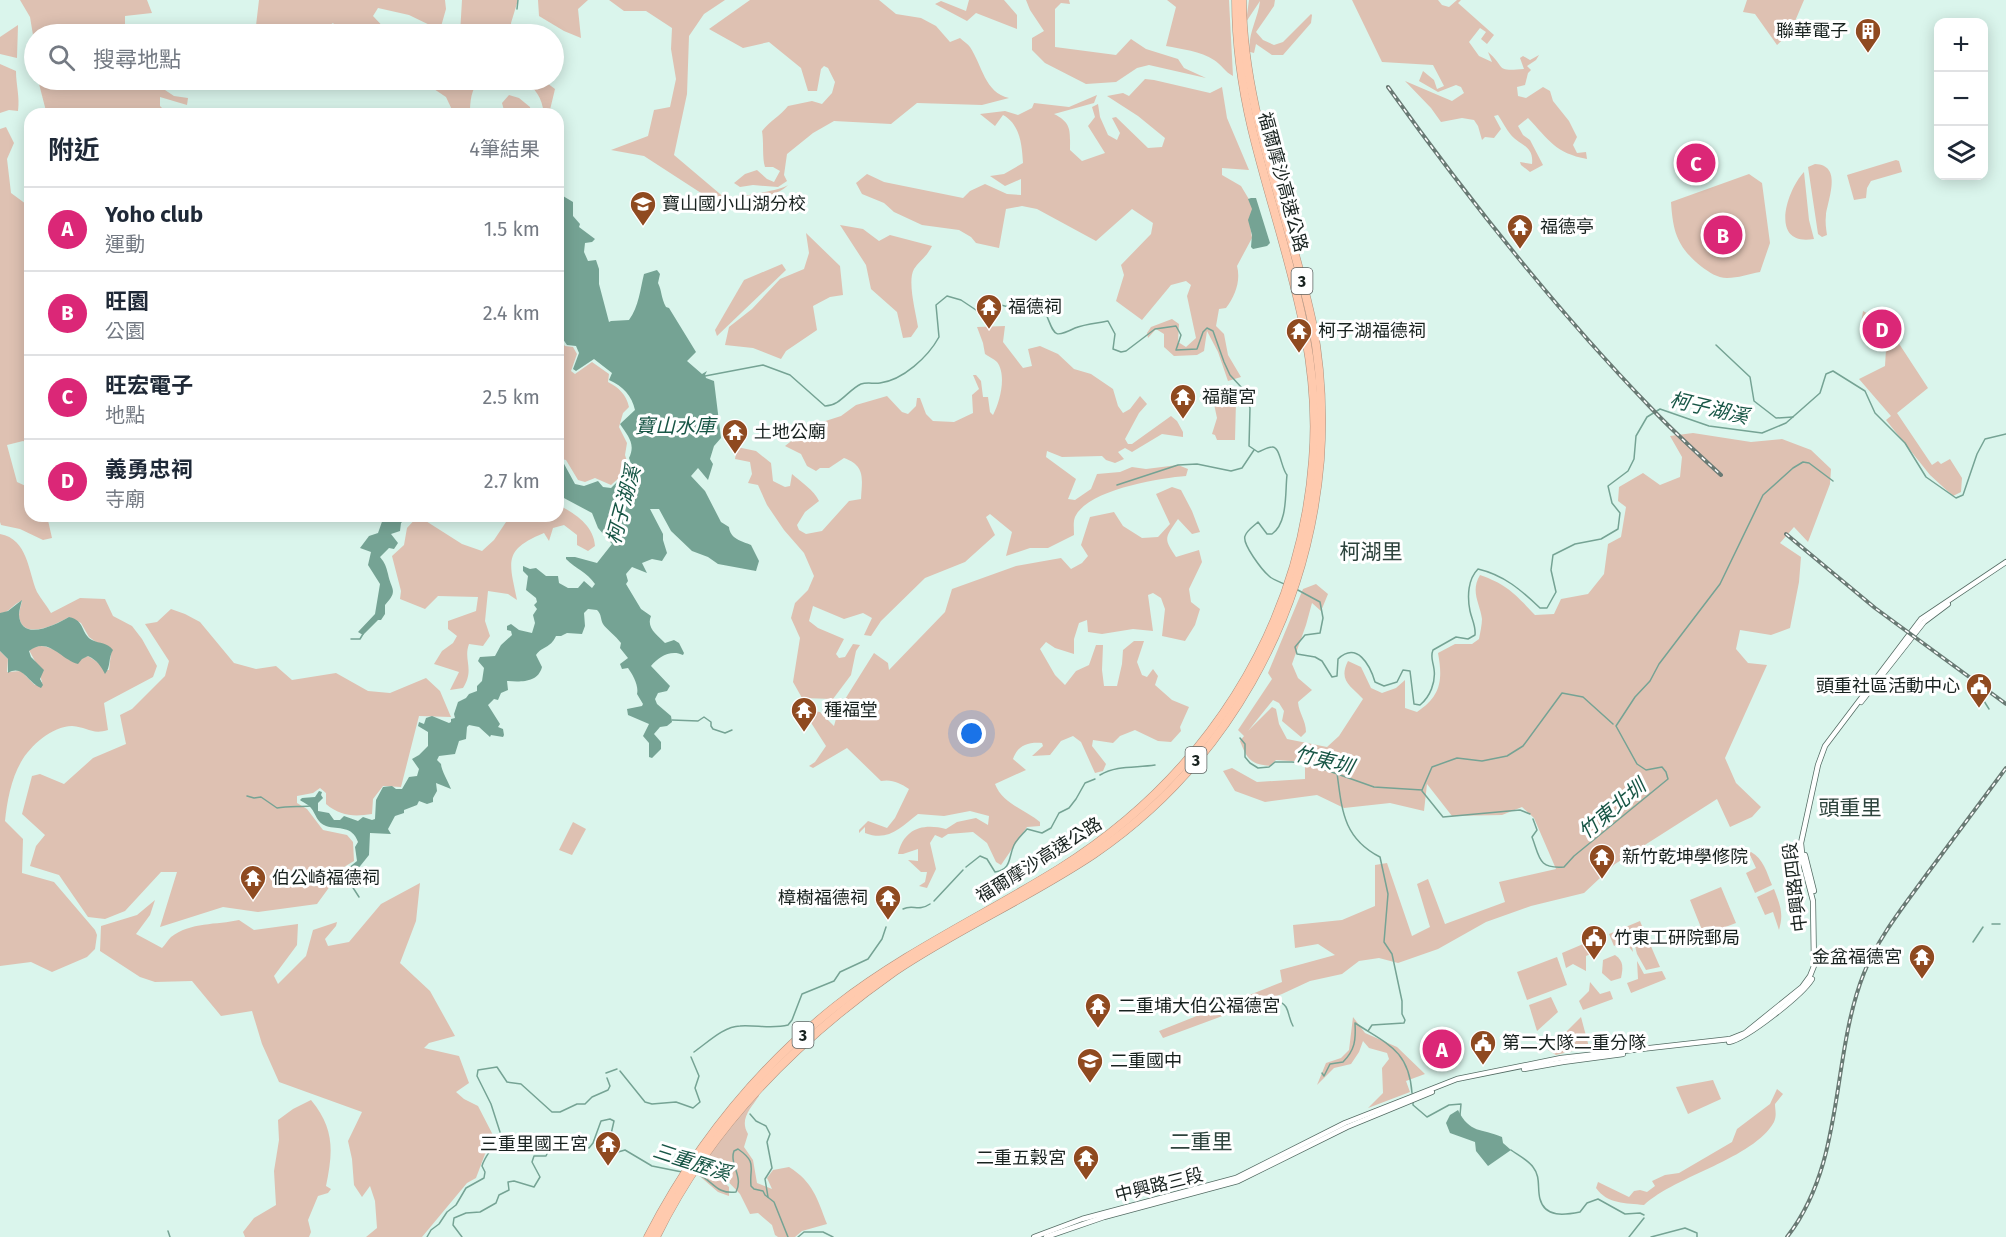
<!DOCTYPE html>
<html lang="zh-TW">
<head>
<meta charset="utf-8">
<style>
  :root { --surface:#fff; --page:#f2f2f3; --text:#1f2937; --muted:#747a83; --line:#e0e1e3; --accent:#db2777 }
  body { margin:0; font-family:"Fira Sans","Noto Sans TC",sans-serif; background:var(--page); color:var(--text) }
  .controls { position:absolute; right:18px; top:18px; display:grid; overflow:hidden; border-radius:12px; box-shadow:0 3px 15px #0003 }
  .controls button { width:54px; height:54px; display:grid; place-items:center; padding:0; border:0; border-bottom:2px solid var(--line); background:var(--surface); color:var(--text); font:30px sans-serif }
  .you { position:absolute; left:972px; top:734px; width:21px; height:21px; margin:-15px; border:4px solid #fff; border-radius:50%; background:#1a73e8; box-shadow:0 0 0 9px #1a73e833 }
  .badge { display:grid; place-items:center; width:39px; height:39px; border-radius:50%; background:var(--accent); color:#fff; font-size:20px; font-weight:700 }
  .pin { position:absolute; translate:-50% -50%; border:3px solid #fff; box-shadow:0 2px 6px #0006 }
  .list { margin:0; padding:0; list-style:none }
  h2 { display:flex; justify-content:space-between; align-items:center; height:78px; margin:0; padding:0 24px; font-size:26px }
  h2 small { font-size:20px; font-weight:400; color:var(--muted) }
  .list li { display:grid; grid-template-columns:39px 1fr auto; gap:18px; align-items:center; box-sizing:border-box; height:84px; padding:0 24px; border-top:2px solid var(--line) }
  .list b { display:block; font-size:22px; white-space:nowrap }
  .list p { margin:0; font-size:20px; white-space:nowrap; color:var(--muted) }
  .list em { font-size:20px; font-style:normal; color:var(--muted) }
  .icon { flex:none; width:33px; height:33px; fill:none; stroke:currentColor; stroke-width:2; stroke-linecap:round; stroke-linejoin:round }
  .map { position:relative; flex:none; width:2006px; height:1237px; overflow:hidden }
  .search { position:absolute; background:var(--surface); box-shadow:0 3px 15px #0003; left:24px; top:24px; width:540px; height:66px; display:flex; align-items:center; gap:15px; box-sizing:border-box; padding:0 21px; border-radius:33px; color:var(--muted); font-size:22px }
  .panel { position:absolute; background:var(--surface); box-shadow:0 3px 15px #0003; left:24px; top:108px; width:540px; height:414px; border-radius:18px }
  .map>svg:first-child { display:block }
  .green { fill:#dec1b2 }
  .water { fill:#75a394 }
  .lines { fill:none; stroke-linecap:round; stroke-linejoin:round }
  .stream { stroke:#75a394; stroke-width:1.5 }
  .secondary-casing { stroke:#546c64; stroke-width:6 }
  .motorway-casing { stroke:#ae8f7c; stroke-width:9 }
  .secondary { stroke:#fff; stroke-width:4.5 }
  .motorway { stroke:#ffcaae; stroke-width:8 }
  .rail-casing { stroke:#697a74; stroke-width:4 }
  .rail { stroke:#fff; stroke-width:1.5; stroke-dasharray:4.5; stroke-linecap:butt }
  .labels { text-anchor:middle; stroke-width:6; stroke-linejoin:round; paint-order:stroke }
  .shield { fill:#fff; stroke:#5d6462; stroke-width:1.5 }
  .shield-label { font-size:16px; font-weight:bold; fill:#18221f }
  .poi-label { font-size:18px; fill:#18221f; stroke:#fff; text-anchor:start }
  .street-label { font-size:18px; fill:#18221f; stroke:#fff }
  .water-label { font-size:20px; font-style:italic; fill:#185646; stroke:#fff }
  .quarter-label { font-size:21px; fill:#2d433c; stroke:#fff }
</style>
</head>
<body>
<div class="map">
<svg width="2006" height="1237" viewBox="0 0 2006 1237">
  <rect width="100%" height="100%" fill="#daf5ec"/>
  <g class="green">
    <polygon points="20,0 147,0 152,13 125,16 125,34 34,34 34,41 30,17"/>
    <path d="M259 0H445L446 9 440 30 409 15 378 8 373 16 390 34H343L333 23C315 35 316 37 297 26L293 34H255Z"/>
    <polygon points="462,0 518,0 511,23 512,34 460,34"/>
    <polygon points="538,0 588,0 578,9 581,38 564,31 539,16"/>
    <path d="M609 0H725L704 14 689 36 687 94 674 155 726 199C739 196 780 191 788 185 776 199 736 201 718 204L644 156 611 150 648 136 654 110 670 107 676 79 671 49 672 28 646 11H624Z"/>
    <path d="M750 0H879L896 14 921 18 936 26 950 42 960 38C963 41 968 44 970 47 982 65 985 93 1009 98L982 105 917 103 891 124 834 121 813 133 787 154 784 175 787 181 778 187 753 185 740 187 734 183 745 174 757 170 767 179 774 182 780 171 773 167H765C762 158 764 143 762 131 770 121 780 116 788 106L812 101 822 104 832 93 835 82 828 68 824 66 821 69 817 91H808L801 68 769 42 743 48 709 29Z"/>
    <polygon points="969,0 1004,0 1017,15 1017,29 976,13 967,21 935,4 941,1 966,11"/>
    <polygon points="1026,0 1069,0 1070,4 1061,3 1055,9 1055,47 1116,55 1131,39 1146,49 1178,59 1184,68 1206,78 1149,65 1137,68 1116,82 1086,84 1045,63 1032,50 1032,38 1044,31 1030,10"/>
    <path d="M1167 0H1229L1233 76C1225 72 1221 64 1214 60 1201 51 1181 49 1166 46L1176 7Z"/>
    <path d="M1249 0H1275L1274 6 1256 32 1263 40 1274 45 1283 42 1311 14 1312 15 1311 23 1283 55H1272L1256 44 1254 53 1250 52C1247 35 1258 19 1260 1L1246 22Z"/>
    <path d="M1352 0H1438L1442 5 1449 7 1457 0H1461L1458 3 1494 35 1487 44 1481 39 1486 32 1480 28 1469 42 1479 56 1492 62 1488 52C1506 67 1494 72 1524 69L1520 58 1523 56 1530 60 1539 55 1536 60 1527 66 1531 70 1528 73 1525 85 1517 87 1518 96 1526 98 1543 87 1550 91 1553 101 1569 121 1577 137 1573 145 1577 153 1586 152 1587 159C1555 153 1549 140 1528 118L1518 126 1523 135 1530 140 1543 165 1530 172 1521 165 1520 162 1532 164C1534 146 1521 146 1511 135 1506 129 1502 121 1498 115L1494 116 1501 129 1494 138 1485 137 1482 140 1478 126 1474 120 1462 118 1441 122 1431 108 1405 81 1452 101 1464 93 1461 87 1456 85 1438 92 1419 81 1423 71 1434 80 1437 89 1444 86 1433 65 1382 62Z"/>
    <polygon points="1747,0 1804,0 1790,33 1777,45 1755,14 1743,12"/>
    <polygon points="18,25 17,58 0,54 0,37"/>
    <path d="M0 64 16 71C16 85 20 97 18 111L9 110 0 113Z"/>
    <path d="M1145 79 1154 80 1210 93 1222 87 1227 118 1249 170 1222 168V175L1241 186 1253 206 1250 225 1252 238 1237 266C1241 281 1235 296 1226 308L1219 309 1216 326 1224 334 1228 355 1241 377 1228 381 1218 352 1207 331 1204 351 1197 355 1174 356 1164 347V334L1156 329 1148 338 1147 333 1151 327 1172 319 1179 324 1178 342 1186 347 1196 338 1187 296 1191 285 1186 281 1171 285 1142 320 1116 301 1124 275 1121 265 1151 234 1153 223 1132 209 1096 241 1037 209 1022 206 1006 209 999 248 976 243 971 237 959 230 922 225 894 212 884 203 862 194 856 183 867 174 884 182 963 198 970 191 985 184 1007 194 1021 195V179L1005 186 990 176 1004 174 1023 163C1022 145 1020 124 1003 115L995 126 980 114 1005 111 1018 115 1032 108 1034 103 1069 107 1097 95 1094 103 1054 114C1072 123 1070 131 1070 150L1082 161 1105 153 1088 126 1095 117 1092 107 1098 104 1100 117 1108 135 1117 140 1120 133 1112 118 1116 117 1148 148 1162 147 1165 138 1138 116 1107 96 1123 93 1129 96Z"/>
    <polygon points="38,80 165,80 165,90 174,96 188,98 187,105 160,97 160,106 168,114 43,114 46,111"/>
    <path d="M424 80H480C471 89 470 101 470 114H454L446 97 428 85Z"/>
    <path d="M522 80H543L555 89 549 114H544C542 98 536 88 522 80Z"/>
    <polygon points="509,95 519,98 530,107 531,114 505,114 502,103"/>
    <polygon points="6,127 14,143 7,159 11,193 30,207 30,444 23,441 7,445 17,482 30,488 30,516 47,516 52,538 43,540 20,529 1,525 0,522 0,129"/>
    <polygon points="1896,160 1899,161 1902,172 1871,181 1867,188 1866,198 1854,200 1847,175"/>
    <path d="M1815 164C1843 165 1828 199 1826 215 1825 222 1826 228 1827 235L1822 237 1818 234 1808 167Z"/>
    <path d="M1804 172 1809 220 1814 239C1769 247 1786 191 1804 172Z"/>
    <path d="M1749 174 1762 183 1770 243 1760 272C1749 274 1738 278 1727 278 1717 278 1709 272 1702 267 1677 247 1673 232 1671 202Z"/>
    <path d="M840 225 863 229 879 241 890 235 932 246C926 258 919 261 914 269 907 281 916 313 918 327L911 337 903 338 897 312 871 289 866 265Z"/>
    <polygon points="806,233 840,266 843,295 830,297 813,306 817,330 786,351 781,359 753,348 725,345 729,327 752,309 780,279 804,269 809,253"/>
    <polygon points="782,264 786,270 717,336 715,330 744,280"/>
    <polygon points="1863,311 1874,317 1879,323 1876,331 1885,334 1888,329 1893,329 1894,336 1928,388 1897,413 1932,465 1938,461 1941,464 1950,459 1962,478 1961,492 1953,496 1930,475 1886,420 1891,416 1859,379 1885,366 1886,349 1860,332"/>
    <path d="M1005 326 1003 342 1023 368 1032 366 1028 349 1040 346 1058 354 1074 369 1091 374 1113 389 1118 406 1123 413 1130 409 1140 396 1147 404 1139 413 1125 439 1128 444H1132L1171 416 1177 421 1183 432V437L1162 434 1132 452 1125 448 1118 452 1124 459 1115 463 1106 460 1102 456 1062 457 1047 451 1046 457 1076 479 1068 499 1075 500 1091 489 1097 474 1120 472 1132 467 1146 469 1178 465 1188 469 1186 476C1159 478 1087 490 1075 517 1073 522 1074 529 1074 535L1048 548H1030L1006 556 1012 532 990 514 986 517 995 535 965 562 925 578 881 621 871 636 864 635 872 618 863 613 844 619 813 606 809 621 818 628 844 639 836 654 839 658 845 657 853 644 860 645 856 651 851 675 833 699 802 698 793 682 800 638 791 618 795 603 808 590 814 576 804 553 784 530 767 505 758 485 748 483 752 474 750 462 735 459 737 447 756 451 771 463 773 481 785 487 790 486 792 474C801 482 814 490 819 501L805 512 797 525 799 530 806 534 822 531 849 501 861 499C862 479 866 466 844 458L829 468H820L816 471 807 466 801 454 785 446 810 426 841 416 856 405 887 396 902 412 908 414 916 406 917 398H920L926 414 933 421 954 422 973 413 972 395 979 389 973 375H976L981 381 983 397H988L990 412 993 415C1000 402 1007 375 997 362 994 359 988 356 985 354L983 343 977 327Z"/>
    <path d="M558 336 565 346 573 347 577 354 571 371 575 374 592 362 609 374 608 382C619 388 626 394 629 407L623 413 619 427 627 443 625 455 631 474 620 477 611 485 595 478 585 482 578 480 566 460 562 459 558 461Z"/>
    <polygon points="1236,401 1235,440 1217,440 1215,435 1212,434 1217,418 1214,404"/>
    <path d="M1693 433 1751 442 1782 439 1811 450 1831 469 1830 484 1808 542 1794 527 1780 543 1801 557 1799 582 1790 628 1771 635 1740 630 1736 649 1748 663 1767 665 1725 758 1736 783 1761 807 1752 817 1730 827 1717 799 1615 864 1584 893 1531 906 1486 922 1438 949 1398 963 1379 958 1359 961 1342 974 1310 981 1282 994 1163 1038 1159 1031 1282 982 1280 970 1335 955 1318 944 1295 948 1293 925 1342 920 1375 906V865L1387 863 1412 936 1430 927 1417 884 1428 879 1445 924 1505 902 1499 882 1556 869 1534 818 1522 807 1502 815 1452 816 1427 784 1424 811 1390 803 1344 808 1317 795 1265 802 1235 791 1223 771 1232 768 1257 782 1305 779V762L1276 760 1270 766C1250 764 1247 759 1240 741L1244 736 1238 730 1272 679 1268 673 1303 589 1316 584 1328 594 1321 611 1312 603 1306 625 1292 664 1298 678 1312 690 1298 702C1299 714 1306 720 1306 732L1301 737 1282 721 1284 711 1279 703 1273 700 1248 731 1272 707 1276 709 1279 724 1287 739 1327 747 1339 736 1363 699C1351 686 1338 681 1348 661L1361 667 1371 688 1382 693 1396 688 1405 680V708L1417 712C1441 696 1443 680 1438 653L1455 644H1472L1479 639C1480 633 1482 625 1482 619 1480 603 1470 592 1480 575 1508 585 1515 594 1535 615L1554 614 1561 599 1588 594 1604 574 1608 544 1621 537 1626 507 1618 501 1619 487 1643 473 1660 485 1680 477 1682 457 1670 436Z"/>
    <path d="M1172 487 1181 490 1192 511 1200 532 1192 534 1178 519C1165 538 1163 538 1176 557L1199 550 1202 562 1189 589 1191 602 1200 609 1195 625 1185 641 1162 636 1165 609 1161 598 1153 593 1148 595 1153 631 1133 629 1102 634 1088 632 1087 620 1079 623 1074 639V654L1055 648 1046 642 1040 649 1055 675 1065 685 1076 671 1089 665 1096 645H1103L1102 670 1104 686H1117L1122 664 1123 650 1134 641H1144L1137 662 1142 675 1147 677 1153 669 1158 676 1155 685 1172 700 1189 707 1180 727 1181 731 1171 742 1158 741 1135 730 1120 736 1113 743 1093 740 1092 746 1106 764 1103 771 1095 773 1081 742 1073 736 1061 741 1050 755 1032 756 1043 746 1042 743C1028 742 1018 745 1013 759L1026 770 995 784C1002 803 1025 810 1040 822V826L1027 827 1001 865 996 862 987 843 973 832 948 834 942 838 935 835 930 843 936 869 927 888 919 886 925 882 927 872H921L908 860 918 861V849L903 854H898C904 829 922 823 946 829L957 822 976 818 988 825 989 816 970 811 944 816 918 814C900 828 888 842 865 833V827L859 833V830L868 821 887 828 895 818 909 789C900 783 892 779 881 781L847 748 813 768 809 766 815 762 826 746 808 718 807 710 820 712 834 726 837 715 822 710 842 704 874 653 888 663 889 670 945 612 952 589 1016 566 1061 558 1071 569 1082 563 1088 556 1081 545 1090 517 1114 512 1123 526 1142 538 1158 537 1170 524 1156 494Z"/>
    <path d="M558 505C575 513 594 526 595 546L588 551 577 545V535L564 525 553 528 549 541 544 533C503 550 509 561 517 600L508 594 488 591 485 621 490 636 483 646 469 644C463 660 475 669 463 688L450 690 459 672 434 664 442 651 453 643 457 636 448 629V621L476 611 478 597 438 596 425 609 400 599 401 591 392 556 404 545 407 528 418 516 462 544 482 551 494 540 510 516H558Z"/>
    <path d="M0 534C28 539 28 571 37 592 41 599 47 606 51 613L80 598 105 599 113 616 132 626 142 639 157 666 153 677 104 703 108 730C92 735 87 727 72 726 52 726 30 746 21 762 11 779 7 802 5 821L23 839 22 873 54 882 95 930 97 935 95 949 87 957 52 972 31 962 0 966V651L8 659 7 672 21 671 35 685 42 682 36 663 29 650C50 635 65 667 88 656L102 665 103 670H109L111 653 89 637 81 623 69 617C57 624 22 642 19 616 19 611 21 605 22 601 13 603 9 614 0 613Z"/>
    <path d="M171 609 185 614 200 622 234 663 256 669 276 666 292 680 336 673 368 691 390 693 426 678 440 691 451 717 419 716 401 787 383 786 373 799 372 814C354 817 340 816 326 804V793L320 788 313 793 297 796V803L307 809 323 830 347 835 353 842 354 861 344 867 317 904 258 912 223 907 160 927 177 872H161L125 911 105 919 88 917 59 875 30 866 36 846 45 835 22 814 32 776 40 774 64 784 93 758 126 744 120 715 132 709 165 676 169 661 145 624 157 622Z"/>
    <polygon points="573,822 586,829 572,855 559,850"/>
    <path d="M1751 852C1763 858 1767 873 1772 885L1755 893 1746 873 1756 868 1749 853Z"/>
    <path d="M420 883 416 921 400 963 430 991 455 1036 429 1043 424 1048 459 1056 469 1083 456 1092 464 1099 478 1106 495 1139 485 1154 476 1178 467 1183 422 1237H366L377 1228 375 1201 370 1186 362 1197 354 1185 352 1159 348 1141 362 1112 279 1082 262 1044 252 1011 221 1016 192 981 155 982 140 977 100 951 101 926 137 915 155 900 150 915 136 934 162 948C165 945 168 940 171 937 190 922 217 925 239 920L254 930 298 924 297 945 274 976 278 984 306 956 313 930 337 922 336 926 325 939 328 946 349 942 381 904Z"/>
    <polygon points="1721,887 1736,923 1704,935 1690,900"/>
    <path d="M1774 889C1780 905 1784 913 1779 930L1773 912 1765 915 1757 897Z"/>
    <polygon points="1640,921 1644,931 1631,941 1633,952 1624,940 1614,946 1609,934"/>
    <polygon points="1646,935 1660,967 1646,970 1637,954 1634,942"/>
    <polygon points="1595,939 1598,951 1586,956 1586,971 1573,964 1566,968 1562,953"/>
    <path d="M1615 955C1624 961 1623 968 1621 978L1611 981 1602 973 1603 960Z"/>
    <polygon points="1557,957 1567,985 1527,1000 1517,972"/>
    <polygon points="1637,961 1644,974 1662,971 1666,979 1631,993 1627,983 1638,979"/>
    <polygon points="1590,982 1600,994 1610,991 1613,999 1583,1010 1579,1001 1589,991"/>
    <polygon points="1551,997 1558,1012 1537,1031 1529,1005"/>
    <polygon points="1353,1017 1365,1033 1397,1047 1425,1074 1406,1081 1410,1092 1368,1108 1383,1093 1382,1068 1389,1059 1387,1053 1369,1048 1363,1041 1359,1052 1351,1064 1334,1068 1317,1085 1326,1063 1341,1058 1349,1050"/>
    <polygon points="1581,1017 1589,1047 1556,1055 1548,1050"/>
    <polygon points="1713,1080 1721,1099 1688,1114 1676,1087"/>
    <path d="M1777 1089 1783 1094 1775 1104C1775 1110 1777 1115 1774 1122 1753 1159 1677 1175 1644 1205 1626 1203 1607 1204 1596 1188L1598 1182 1629 1197 1634 1191 1640 1190 1647 1192 1655 1186 1652 1181 1665 1175 1679 1173 1732 1142 1737 1129 1770 1104Z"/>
    <path d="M758 1094 759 1096C751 1108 739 1119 748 1134L744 1147 753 1160 757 1183 772 1189 767 1178 773 1170 789 1167C813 1182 817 1198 827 1224L802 1231 795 1237H778L775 1235 772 1225 758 1213 750 1214 740 1194 718 1171 715 1174 729 1187V1196L718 1192 696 1173 728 1129Z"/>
    <path d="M311 1100C335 1129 333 1152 326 1186L331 1189 328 1193 318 1196 308 1220 311 1232 309 1237H245L243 1232 254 1218 276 1205 274 1171 279 1140 278 1120 293 1109Z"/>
  </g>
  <g class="water">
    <path d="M558 193 573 202V216L580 224 579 227 595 239 592 242 585 243 584 252 588 261 596 260 599 269V284L609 322 611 321 629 320C639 306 640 290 644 274L657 270 660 274 658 283C662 291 661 298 666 307L669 308 696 352 687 361 702 374 707 371 705 375 706 378 714 381 721 438 714 446 710 459 713 464 708 480 698 468 691 476 705 491 721 522 729 527C730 539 742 541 751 545L759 561 756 571 718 564 708 557 692 551 671 531 659 509H650L663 534V540L667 553 662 561 652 559 642 563 647 573 632 567 626 574 628 581 626 584 641 609 651 616C646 628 657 635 665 643L674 640 679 643 684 653 683 655C671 649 658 657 651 666L670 686 667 691 658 693 655 699 657 704 671 716 672 722 667 726 660 727 654 734 661 742V749L652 758 649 757V743L643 736 649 724 628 715 627 709 642 706 643 704 637 694C639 686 633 675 628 668L622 669 620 664 628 658 620 648 621 643C616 636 606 629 603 624 600 618 602 615 597 610L588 609 584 613 585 626 582 634 567 633 561 636H556C550 649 542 646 536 655L542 667C538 683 520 682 507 681L508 690 501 693 498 700 494 699 488 705 500 724 498 727 503 729 504 735 503 737 491 735 490 737 479 727 469 725 467 727 466 739 459 741 455 754 439 756 437 760 441 764C441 770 449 783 451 789L436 783 437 791 433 798V802L427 804 419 801 417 805 404 810V813L395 816 388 829 391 834 370 833 369 855 345 885 342 883 343 872 357 861 355 847 358 842C352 825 339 830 326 826 317 823 316 814 311 808 308 804 302 802 300 800L302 798 315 797 319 791 322 792 321 795 323 798 318 803V811L329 813 334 820H340L344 816 358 821 363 817 372 820 375 819 376 800 383 787 392 786 396 789H402L409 777 417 776 419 769 412 759 419 755 428 746V732L418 726 419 722 424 724 426 718 432 716 449 723 451 722V719L455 718 454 714 458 702 466 698 469 694 477 691V686L482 681 484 668 478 661 480 657 495 656 501 645 512 635 511 631 507 630V626L511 624 519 630 532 633 535 623 533 615 537 609 534 605 537 602 536 598 526 590 528 576 523 571V566L530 569 536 568 546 576H558L559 583 568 588H578L584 581 592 588 595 584C587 572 576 569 566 559V557H575L597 563 612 544 598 528 592 513 562 497 558 493V464L563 462 575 484 584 486 598 481 603 487 611 488 620 479 633 478 635 475 629 458C636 444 628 436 620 424L635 410C632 396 623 386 609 380L612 373 594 359 576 371 573 369 579 353 576 346 567 345 558 332Z"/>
    <polygon points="1251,198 1256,198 1270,243 1267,246 1253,249 1251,247 1252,235 1248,220 1252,209 1248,199"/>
    <path d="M384 516H408L401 523 400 531 391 534 398 543 394 549 389 548 380 557C385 563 386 566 388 574 391 590 399 590 385 605V614L381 620H378L363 635 358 632 375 614 380 584 368 565 371 552 360 548 369 536 378 533Z"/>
    <path d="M22 600C21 604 19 610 19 615 21 643 57 624 69 617 86 621 80 633 92 640 100 644 107 642 113 650 108 658 111 667 105 674 100 665 98 661 88 656L82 659 78 664C60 659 48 636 29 651L31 657 44 670 40 679 43 685 41 688C28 683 23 664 8 673V659L0 651V613L8 611Z"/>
    <path d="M1458 1110C1470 1134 1481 1128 1502 1137L1503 1143 1511 1150 1488 1166 1476 1151 1475 1142 1450 1133 1446 1123 1450 1115Z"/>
  </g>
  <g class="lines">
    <g class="stream">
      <polyline points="517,9 518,0"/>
      <polyline points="1716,345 1750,377 1754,401 1776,418 1793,417"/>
      <path d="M705 376 763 365 790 375 825 406C840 406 848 390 861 384 867 382 874 384 880 383 903 380 928 357 939 337L936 305 947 296 961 300 985 316 1001 305 1027 312 1037 310 1046 314C1055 335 1053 339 1075 328 1084 324 1098 323 1108 321L1115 334 1113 349 1121 352 1126 351 1155 329 1176 326 1181 335 1176 350 1197 349 1203 332 1207 328 1213 331 1224 362 1230 375 1242 388 1250 408 1249 446 1258 452C1262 451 1267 447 1272 447 1280 446 1281 468 1287 475 1285 492 1288 523 1272 534H1267L1258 522C1254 526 1247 530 1245 536 1242 544 1262 570 1269 576 1273 580 1281 582 1286 585"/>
      <polyline points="1117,485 1178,465 1197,464 1231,471 1242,468 1254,450"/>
      <path d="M1296 589 1320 602 1323 618 1320 633 1305 635 1295 647 1297 654 1315 657 1322 661 1332 677 1337 676 1338 659C1357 641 1370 665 1375 682L1384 686 1397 682 1403 670 1410 671 1414 704 1420 705C1430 697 1436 682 1434 669 1433 661 1430 657 1433 650L1456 637 1468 639 1475 635C1476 626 1472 620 1470 611 1467 596 1468 579 1478 569 1504 575 1521 590 1540 608H1547L1556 592 1551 570 1553 555 1575 544 1601 539 1618 529 1620 513 1612 503 1608 486 1628 471 1634 459 1636 436 1647 417 1660 409 1709 426 1762 433 1786 423 1820 393 1826 374 1833 371 1865 391 1875 413 1905 443 1926 477 1956 498 1963 495 1977 454 1985 439 2006 434"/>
      <polyline points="351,639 360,639 363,634"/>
      <polyline points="1974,685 1989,709"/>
      <polyline points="1874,691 1888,693 1896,689"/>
      <polyline points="672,720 698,721 704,717 711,722 711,726 713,729 725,733 732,730"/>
      <polyline points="1240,738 1245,744 1245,757 1250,763 1258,768 1269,767 1275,762 1292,762 1309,764 1374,787 1422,790"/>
      <path d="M1337 773C1342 810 1343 838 1380 857L1388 894 1384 942 1392 954 1402 1001V1014L1405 1020 1404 1023 1372 1025 1368 1031"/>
      <path d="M1100 775C1117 765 1136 768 1155 765"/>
      <polyline points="1422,790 1432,767 1457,758 1482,761 1507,756 1523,746 1562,693 1583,697 1613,724"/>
      <polyline points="1422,791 1443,817 1520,810 1530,814"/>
      <path d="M247 796 254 798 261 797 277 808C288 806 299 807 310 806"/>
      <path d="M1533 819 1537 830 1532 837C1540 858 1538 869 1564 867L1574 856 1668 779 1666 772 1662 767 1646 770 1637 764 1616 726 1635 697 1650 681 1659 664 1720 584 1763 495 1793 468 1803 462 1809 463 1833 481"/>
      <path d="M966 867 980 856 987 859 995 872C1012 869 1008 858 1014 845 1017 839 1023 834 1027 829L1042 833 1051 828 1059 813 1069 808 1076 799 1085 783 1095 779"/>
      <polyline points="348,880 359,897"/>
      <polyline points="934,901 963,870"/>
      <path d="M903 909C913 904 918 912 930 904"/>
      <polyline points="1992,924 2000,924"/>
      <polyline points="1973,942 1983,927"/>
      <path d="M1253 1004C1263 1007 1279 996 1286 1007 1289 1012 1289 1019 1293 1026"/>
      <path d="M694 1052C707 1043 724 1026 740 1026 756 1025 773 1029 788 1025L792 1020 802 994 834 981 840 972 868 959 882 939 886 927"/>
      <polyline points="620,1071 645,1102 652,1104 676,1102 693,1108 700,1102 695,1088 699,1076 691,1057"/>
      <polyline points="606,1073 617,1069"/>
      <path d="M1322 1073 1324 1076 1330 1064 1343 1062C1355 1050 1356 1040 1355 1023 1387 1044 1409 1050 1412 1093"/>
      <polyline points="1413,1102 1413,1105 1427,1117 1449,1105 1461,1104 1460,1115"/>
      <polyline points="750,1114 756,1121 766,1126 770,1134 767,1142 772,1168 765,1179 768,1197"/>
      <polyline points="500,1132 491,1104 477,1076 478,1070 497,1067 507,1082 521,1084 552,1112 560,1112 577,1104 585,1104 592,1097 608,1090 610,1086 607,1078"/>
      <path d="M1511 1150C1518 1155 1528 1160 1533 1167 1541 1177 1537 1188 1540 1199 1545 1218 1565 1215 1580 1212L1587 1203 1598 1199 1625 1214 1640 1213 1644 1215"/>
      <path d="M696 1174C712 1178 715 1195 736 1192 744 1177 729 1164 734 1151L738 1149C758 1163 749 1167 751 1186L754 1189 763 1191 765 1195 774 1202 788 1237"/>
      <polyline points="168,1231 170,1237"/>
      <path d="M427 1237 431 1230 439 1224 447 1212 456 1205 466 1188 484 1178 485 1172 482 1166C485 1155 494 1148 498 1137"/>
      <polyline points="462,1237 453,1225 454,1218 466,1213 480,1212 496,1203 499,1195 509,1190 508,1182 514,1181 534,1187 540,1177 532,1162 534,1156 546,1156 552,1143 564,1135 573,1143 582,1144 584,1147 589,1148 593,1143 601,1121 610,1119 614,1121 608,1147 611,1154 625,1150 652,1166 682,1172"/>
      <polyline points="798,1237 804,1232 823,1232 833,1237"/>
      <polyline points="1629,1237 1644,1218"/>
      <polyline points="1651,1237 1685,1228 1697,1233 1697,1237"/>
    </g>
    <g class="secondary-casing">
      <g id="secondary">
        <polyline points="1861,702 1924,622 1948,604"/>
        <polyline points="1805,855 1814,891"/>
        <path d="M1729 1042C1747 1039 1803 994 1812 979"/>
        <polyline points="1524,1069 1563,1062 1623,1054"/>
        <polyline points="1034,1237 1082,1219 1236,1178 1345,1123 1457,1079 1561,1058 1730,1039 1745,1033 1802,987 1810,976 1814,966 1813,901 1803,863 1801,843 1818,765 1825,746 1921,619 2006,562"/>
        <polyline points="1046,1237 1104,1217 1238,1181 1347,1127 1432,1092"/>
      </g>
    </g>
    <g class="motorway-casing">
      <g id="motorway">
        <path d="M648 1237C694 1148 758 1068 836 1006 905 952 985 915 1059 869 1204 778 1300 632 1313 460 1323 343 1279 241 1252 129 1242 87 1236 44 1236 0"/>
        <path d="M656 1237C709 1128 797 1040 895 971 959 928 1030 897 1094 854 1225 764 1307 618 1320 460 1323 415 1321 367 1312 322 1289 214 1243 112 1242 0"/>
      </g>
    </g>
    <use href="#secondary" class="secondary"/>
    <use href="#motorway" class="motorway"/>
    <g class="rail-casing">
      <g id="rail">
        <path d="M1388 87C1469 200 1555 309 1652 409 1674 432 1698 454 1721 475"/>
        <polyline points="1786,534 1875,608 2006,704"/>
        <path d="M1787 1237C1846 1161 1830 1059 1864 973 1879 936 1904 906 1927 874 1953 839 1980 803 2006 768"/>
      </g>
    </g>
    <use href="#rail" class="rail"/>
  </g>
  <defs>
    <g id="building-pin" transform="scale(1.35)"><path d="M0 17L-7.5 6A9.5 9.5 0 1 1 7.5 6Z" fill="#8f4a20" stroke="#fff"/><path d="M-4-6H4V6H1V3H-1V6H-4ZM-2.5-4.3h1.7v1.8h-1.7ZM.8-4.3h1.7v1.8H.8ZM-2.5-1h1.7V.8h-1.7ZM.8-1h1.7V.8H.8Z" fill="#fff"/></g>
    <g id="school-pin" transform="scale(1.35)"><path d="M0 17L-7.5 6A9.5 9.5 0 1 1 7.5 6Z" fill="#8f4a20" stroke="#fff"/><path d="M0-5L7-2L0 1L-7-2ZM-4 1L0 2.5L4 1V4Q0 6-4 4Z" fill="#fff"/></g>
    <g id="temple-pin" transform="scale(1.35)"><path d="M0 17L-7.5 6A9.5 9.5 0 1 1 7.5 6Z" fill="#8f4a20" stroke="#fff"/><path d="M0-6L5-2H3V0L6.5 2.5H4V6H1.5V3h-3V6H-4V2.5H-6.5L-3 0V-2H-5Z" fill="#fff"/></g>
    <g id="civic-pin" transform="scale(1.35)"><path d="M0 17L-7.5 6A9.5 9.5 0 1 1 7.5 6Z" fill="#8f4a20" stroke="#fff"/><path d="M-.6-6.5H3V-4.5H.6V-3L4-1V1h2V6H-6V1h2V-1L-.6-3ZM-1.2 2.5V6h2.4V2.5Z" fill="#fff"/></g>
  </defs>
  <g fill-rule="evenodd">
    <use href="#building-pin" x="1868" y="31"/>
    <use href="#school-pin" x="643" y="204"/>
    <use href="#temple-pin" x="1520" y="227"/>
    <use href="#temple-pin" x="989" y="307"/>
    <use href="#temple-pin" x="1299" y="331"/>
    <use href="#temple-pin" x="1183" y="397"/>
    <use href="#temple-pin" x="735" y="432"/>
    <use href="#civic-pin" x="1979" y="686"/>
    <use href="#temple-pin" x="804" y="710"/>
    <use href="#temple-pin" x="1602" y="857"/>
    <use href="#temple-pin" x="253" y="878"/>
    <use href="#temple-pin" x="888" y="898"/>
    <use href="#civic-pin" x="1594" y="938"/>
    <use href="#temple-pin" x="1922" y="957"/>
    <use href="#temple-pin" x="1098" y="1006"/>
    <use href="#civic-pin" x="1483" y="1043"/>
    <use href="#school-pin" x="1090" y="1061"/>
    <use href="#temple-pin" x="608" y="1144"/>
    <use href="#temple-pin" x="1086" y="1158"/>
  </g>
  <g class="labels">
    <g class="shield">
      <rect x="1291.5" y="268" width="21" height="26" rx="4.5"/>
      <rect x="1185.5" y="747" width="21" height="26" rx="4.5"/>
      <rect x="792.5" y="1022" width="21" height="26" rx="4.5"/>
    </g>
    <g class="shield-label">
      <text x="1302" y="287">3</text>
      <text x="1196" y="766">3</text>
      <text x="803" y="1041">3</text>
    </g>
    <g class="poi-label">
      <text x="1848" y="37" text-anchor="end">聯華電子</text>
      <text x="662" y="210">寶山國小山湖分校</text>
      <text x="1540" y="233">福德亭</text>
      <text x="1008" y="313">福德祠</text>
      <text x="1318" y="337">柯子湖福德祠</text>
      <text x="1202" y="403">福龍宮</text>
      <text x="754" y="438">土地公廟</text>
      <text x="1960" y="692" text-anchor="end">頭重社區活動中心</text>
      <text x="824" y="716">種福堂</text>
      <text x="1622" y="863">新竹乾坤學修院</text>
      <text x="272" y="884">伯公崎福德祠</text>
      <text x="868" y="904" text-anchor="end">樟樹福德祠</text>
      <text x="1614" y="944">竹東工研院郵局</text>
      <text x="1902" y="963" text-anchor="end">金盆福德宮</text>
      <text x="1118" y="1012">二重埔大伯公福德宮</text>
      <text x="1502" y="1049">第二大隊二重分隊</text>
      <text x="1110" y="1067">二重國中</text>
      <text x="588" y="1150" text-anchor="end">三重里國王宮</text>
      <text x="1066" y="1164" text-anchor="end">二重五穀宮</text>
    </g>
    <g class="street-label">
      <text transform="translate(1283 182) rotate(75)" y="6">福爾摩沙高速公路</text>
      <text transform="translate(1039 860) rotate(-32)" y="6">福爾摩沙高速公路</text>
      <text transform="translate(1795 887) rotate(-97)" y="6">中興路四段</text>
      <text transform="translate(1159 1185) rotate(-14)" y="6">中興路三段</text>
    </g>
    <g class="water-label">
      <text transform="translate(1709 408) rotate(13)" y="7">柯子湖溪</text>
      <text x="675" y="433">寶山水庫</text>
      <text transform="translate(623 505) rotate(-75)" y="7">柯子湖溪</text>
      <text transform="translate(1324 760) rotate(14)" y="7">竹東圳</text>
      <text transform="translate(1612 809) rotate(-40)" y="7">竹東北圳</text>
      <text transform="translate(692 1162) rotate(18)" y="7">三重歷溪</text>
    </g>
    <g class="quarter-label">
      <text x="1371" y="559">柯湖里</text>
      <text x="1850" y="815">頭重里</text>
      <text x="1201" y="1149">二重里</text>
    </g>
  </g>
</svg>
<div class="controls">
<button>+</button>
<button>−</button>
<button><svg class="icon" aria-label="layers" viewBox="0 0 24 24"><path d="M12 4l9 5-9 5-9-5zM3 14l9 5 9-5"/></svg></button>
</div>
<div class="you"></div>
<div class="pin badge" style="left:1442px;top:1049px">A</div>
<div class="pin badge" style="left:1723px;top:235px">B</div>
<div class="pin badge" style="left:1696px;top:163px">C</div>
<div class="pin badge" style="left:1882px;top:329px">D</div>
<div class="search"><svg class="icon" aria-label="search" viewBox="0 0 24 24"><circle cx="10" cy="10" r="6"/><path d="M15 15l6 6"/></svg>搜尋地點</div>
<section class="panel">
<h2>附近<small>4筆結果</small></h2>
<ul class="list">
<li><span class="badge">A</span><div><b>Yoho club</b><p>運動</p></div><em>1.5 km</em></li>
<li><span class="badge">B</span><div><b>旺園</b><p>公園</p></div><em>2.4 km</em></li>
<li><span class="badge">C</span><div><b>旺宏電子</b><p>地點</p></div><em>2.5 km</em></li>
<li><span class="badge">D</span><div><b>義勇忠祠</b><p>寺廟</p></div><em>2.7 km</em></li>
</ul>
</section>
</div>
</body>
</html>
